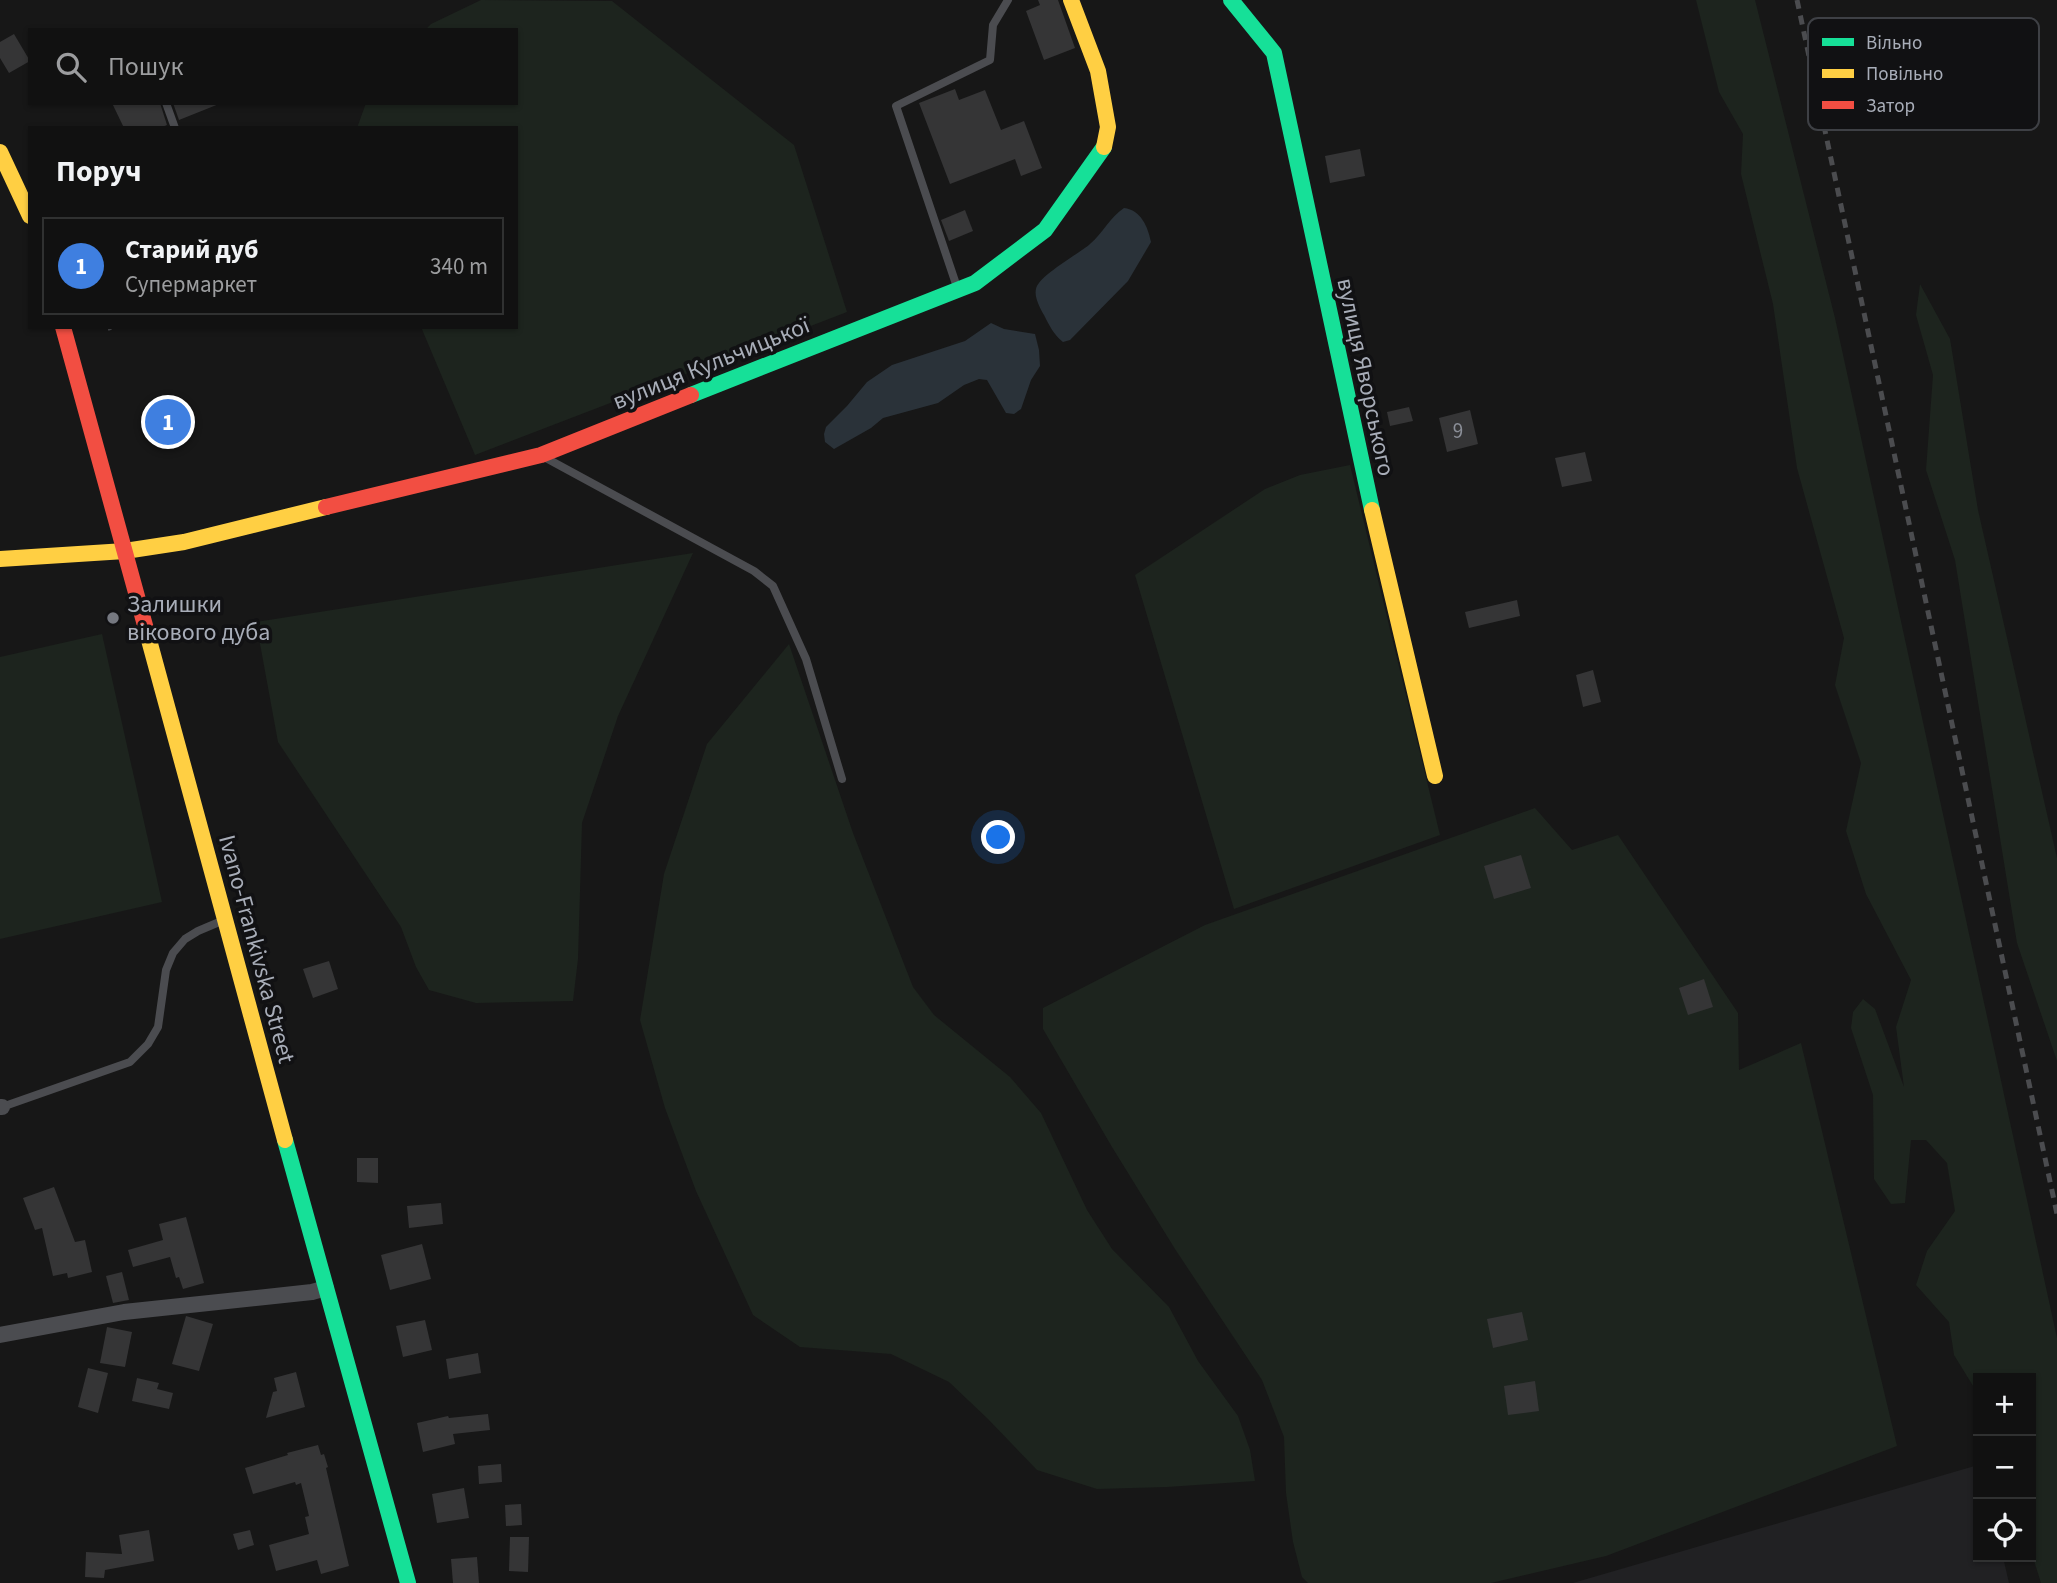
<!DOCTYPE html>
<html lang="uk">
<head>
<meta charset="utf-8">
<style>
  :root { --surface:#111; --page:#1e1f1f; --text:#f1f3f6; --muted:#9c9d9f; --line:#303131; --accent:#757880 }
  body { margin:0; font-family:"Source Sans 3",sans-serif; background:var(--page); color:var(--text) }
  .controls { position:absolute; right:21px; bottom:21px; display:grid; overflow:hidden; border-radius:0px; box-shadow:0 2px 5px #0004 }
  .controls button { width:63px; height:63px; display:grid; place-items:center; padding:0; border:0; border-bottom:2px solid var(--line); background:var(--surface); color:var(--text); font:35px sans-serif }
  .you { position:absolute; left:999px; top:838px; width:24px; height:24px; margin:-18px; border:5px solid #fff; border-radius:50%; background:#1a73e8; box-shadow:0 0 0 10px #1a73e833 }
  .badge { display:grid; place-items:center; width:46px; height:46px; border-radius:50%; background:var(--accent); color:#fff; font-size:23px; font-weight:700 }
  .pin { position:absolute; translate:-50% -50%; border:4px solid #fff; box-shadow:0 2px 7px #0006 }
  .list { margin:0; padding:0; list-style:none }
  h2 { display:flex; justify-content:space-between; align-items:center; height:91px; margin:0; padding:0 28px; font-size:30px }
  h2 small { font-size:23px; font-weight:400; color:var(--muted) }
  .list li { display:grid; grid-template-columns:46px 1fr auto; gap:21px; align-items:center; box-sizing:border-box; height:98px; margin:0 14px 14px; padding:0 14px; border:2px solid var(--line); border-radius:0px }
  .list b { display:block; font-size:26px; white-space:nowrap }
  .list p { margin:0; font-size:23px; white-space:nowrap; color:var(--muted) }
  .list em { font-size:23px; font-style:normal; color:var(--muted) }
  .icon { flex:none; width:38px; height:38px; fill:none; stroke:currentColor; stroke-width:2; stroke-linecap:round; stroke-linejoin:round }
  .map { position:relative; flex:none; width:2057px; height:1583px; overflow:hidden }
  .search { position:absolute; background:var(--surface); box-shadow:0 2px 5px #0004; left:28px; top:28px; width:490px; height:77px; display:flex; align-items:center; gap:18px; box-sizing:border-box; padding:0 24px; border-radius:0px; color:var(--muted); font-size:26px }
  .panel { position:absolute; background:var(--surface); box-shadow:0 2px 5px #0004; left:28px; top:126px; width:490px; height:203px; border-radius:0px }
  .map>svg:first-child { display:block }
  .built { fill:#212123 }
  .green { fill:#1d241e }
  .water { fill:#2a3239 }
  .building { fill:#353536 }
  .lines { fill:none; stroke-linecap:round; stroke-linejoin:round }
  .path { stroke:#4d4e52; stroke-width:3.5; stroke-dasharray:3.5 5; stroke-linecap:butt }
  .lane { stroke:#4b4c50; stroke-width:8 }
  .street { stroke:#4b4c50; stroke-width:16 }
  .fast { stroke:#16e098; stroke-width:16 }
  .slow { stroke:#ffcf43; stroke-width:16 }
  .jam { stroke:#f24e42; stroke-width:16 }
  .rail { stroke:#4b4c4f; stroke-width:5; stroke-dasharray:9 7; stroke-linecap:butt }
  .poi-dot { fill:#757880; stroke:#111113; stroke-width:2.5 }
  .labels { text-anchor:middle; stroke-width:7; stroke-linejoin:round; paint-order:stroke }
  .number-label { font-size:21px; fill:#8b8f98 }
  .street-label { font-size:24px; fill:#a8adb8; stroke:#111113 }
  .poi-label { font-size:24px; fill:#a8adb8; stroke:#111113; text-anchor:start }
  .key { fill:#111113; stroke:#3e4045; stroke-width:2 }
  .key-label { font-size:19px; fill:#a8adb8 }
</style>
</head>
<body>
<div class="map">
<svg width="2057" height="1583" viewBox="0 0 2057 1583">
  <rect width="100%" height="100%" fill="#171717"/>
  <polygon class="built" points="1978,1465 1978,1557 2003,1557 2009,1583 1573,1583"/>
  <g class="green">
    <polygon points="481,0 612,1 794,145 847,312 475,455 421,327 516,327 516,128 357,128 366,103 516,103 516,30 425,30 431,24"/>
    <polygon points="1696,0 1755,0 1835,318 2057,1338 2057,1583 2041,1583 2031,1551 2031,1378 1978,1378 1978,1394 1954,1355 1949,1322 1916,1285 1927,1251 1955,1211 1947,1163 1926,1140 1911,1140 1905,1203 1891,1204 1874,1179 1873,1095 1851,1028 1853,1012 1863,999 1875,1009 1904,1087 1896,1027 1911,980 1866,894 1846,831 1861,763 1835,685 1844,638 1797,468 1773,304 1741,174 1743,134 1719,92"/>
    <polygon points="1920,284 1950,339 1978,510 2057,858 2057,1061 2017,943 1955,560 1926,470 1933,375 1916,315"/>
    <polygon points="1350,465 1440,835 1234,909 1135,575 1265,489 1300,475"/>
    <polygon points="693,553 618,716 582,823 578,959 573,1001 476,1003 429,990 416,967 401,927 278,742 256,622"/>
    <polygon points="102,634 162,902 0,939 0,657"/>
    <polygon points="789,644 853,833 913,987 934,1015 1010,1077 1041,1113 1087,1210 1112,1249 1169,1307 1198,1361 1238,1416 1250,1450 1255,1481 1167,1487 1097,1489 1037,1470 987,1418 949,1382 891,1354 800,1347 753,1315 696,1191 665,1108 640,1020 664,874 707,744"/>
    <polygon points="1535,808 1572,850 1618,835 1738,1013 1739,1070 1801,1043 1897,1446 1606,1556 1491,1583 1308,1583 1302,1577 1293,1542 1286,1493 1284,1437 1262,1380 1175,1249 1112,1147 1043,1029 1043,1008 1205,925"/>
  </g>
  <g class="water">
    <path d="M1124 208C1141 210 1148 227 1151 242L1128 281 1070 340 1063 342C1054 335 1049 325 1044 315 1040 308 1034 297 1036 289 1038 276 1080 253 1090 244 1103 233 1110 217 1124 208Z"/>
    <polygon points="991,323 1004,329 1035,334 1039,350 1040,366 1031,380 1021,409 1014,414 1006,413 987,380 979,379 964,385 938,403 883,418 871,428 834,449 825,442 824,434 826,427 847,406 867,382 892,365 965,341"/>
  </g>
  <g class="building">
    <polygon points="1038,0 1058,0 1075,48 1044,60 1026,11 1040,5"/>
    <polygon points="14,34 30,61 9,73 0,58 0,42"/>
    <polygon points="955,89 959,100 985,90 1001,130 1024,121 1042,168 1021,176 1015,159 950,184 919,103"/>
    <polygon points="112,103 160,103 167,125 160,128 124,128"/>
    <polygon points="173,103 219,103 219,104 179,120"/>
    <polygon points="1360,149 1365,176 1330,183 1325,156"/>
    <polygon points="965,210 973,231 949,241 941,220"/>
    <polygon points="1409,407 1413,421 1390,426 1387,412"/>
    <polygon points="1470,410 1478,444 1447,452 1439,418"/>
    <polygon points="1585,452 1592,481 1562,487 1555,458"/>
    <polygon points="1517,600 1520,616 1469,628 1465,612"/>
    <polygon points="1593,670 1601,702 1583,707 1576,675"/>
    <polygon points="1521,855 1531,888 1494,899 1484,866"/>
    <polygon points="329,961 338,989 313,998 303,969"/>
    <polygon points="1704,979 1713,1007 1688,1015 1679,988"/>
    <polygon points="357,1158 378,1158 378,1183 357,1182"/>
    <polygon points="54,1187 75,1242 85,1240 92,1272 68,1278 67,1273 53,1276 42,1228 35,1230 23,1198"/>
    <polygon points="441,1203 443,1224 409,1228 407,1206"/>
    <polygon points="186,1217 204,1283 183,1289 179,1277 176,1278 170,1257 133,1267 128,1250 163,1240 159,1224"/>
    <polygon points="422,1244 431,1279 390,1290 381,1255"/>
    <polygon points="122,1272 129,1300 113,1303 106,1276"/>
    <polygon points="1522,1312 1528,1340 1493,1348 1487,1319"/>
    <polygon points="186,1316 213,1324 199,1371 172,1364"/>
    <polygon points="425,1320 432,1350 403,1357 396,1326"/>
    <polygon points="107,1327 132,1332 125,1367 100,1363"/>
    <polygon points="478,1353 481,1373 449,1379 446,1359"/>
    <polygon points="88,1368 108,1373 98,1413 78,1407"/>
    <polygon points="296,1372 305,1407 266,1418 273,1392 277,1391 274,1378"/>
    <polygon points="137,1378 159,1383 157,1389 173,1393 169,1409 132,1401"/>
    <polygon points="1535,1381 1539,1411 1508,1415 1504,1386"/>
    <polygon points="488,1414 490,1430 453,1434 455,1444 423,1452 417,1423 448,1416 449,1418"/>
    <polygon points="318,1445 321,1455 324,1454 328,1467 326,1468 349,1566 321,1574 317,1560 276,1571 269,1545 309,1534 305,1517 309,1516 301,1483 296,1485 295,1482 253,1494 245,1468 288,1455 287,1453"/>
    <polygon points="501,1464 502,1482 479,1484 478,1466"/>
    <polygon points="464,1488 469,1518 437,1523 432,1494"/>
    <polygon points="521,1504 522,1525 506,1526 505,1505"/>
    <polygon points="149,1530 154,1561 105,1570 104,1578 85,1577 86,1552 122,1554 119,1535"/>
    <polygon points="250,1530 254,1545 238,1550 233,1534"/>
    <polygon points="510,1537 529,1537 528,1572 509,1571"/>
    <polygon points="477,1557 479,1583 453,1583 451,1559"/>
  </g>
  <g class="lines">
    <polyline class="path" points="109,327 111,333"/>
    <g class="lane">
      <polyline points="166,103 175,128"/>
      <polyline points="958,290 896,106 990,60 993,25 1008,0"/>
      <polyline points="544,457 754,571 773,586 806,659 842,779"/>
      <polyline points="2,1107 130,1062 148,1044 158,1027 166,970 173,953 185,939 198,931 224,920"/>
    </g>
    <g class="street">
      <polyline points="0,1107 2,1107"/>
      <polyline points="0,1335 124,1312 312,1292 326,1288"/>
    </g>
    <g class="fast">
      <polyline points="1231,0 1274,53 1372,510"/>
      <polyline points="691,395 975,283 1045,230 1104,147"/>
      <polyline points="285,1140 408,1583"/>
    </g>
    <g class="slow">
      <polyline points="1071,0 1098,71 1108,127 1104,147"/>
      <polyline points="0,152 30,216"/>
      <polyline points="1372,510 1435,776"/>
      <polyline points="0,559 125,551 184,542 326,507"/>
      <polyline points="146,629 285,1140"/>
    </g>
    <g class="jam">
      <polyline points="63,327 146,629"/>
      <polyline points="326,507 541,455 691,395"/>
    </g>
    <polyline class="rail" points="1797,0 2057,1214"/>
  </g>
  <circle class="poi-dot" cx="113" cy="618" r="7"/>
  <g class="labels">
    <g class="number-label">
      <text x="1458" y="438">9</text>
    </g>
    <g class="street-label">
      <text transform="translate(711 363) rotate(-22)" y="8">вулиця Кульчицької</text>
      <text transform="translate(1366 377) rotate(78)" y="8">вулиця Яворського</text>
      <text transform="translate(257 949) rotate(75)" y="8">Ivano-Frankivska Street</text>
    </g>
    <g class="poi-label">
      <text x="127" y="612">Залишки<tspan x="127" dy="28">вікового дуба</tspan></text>
    </g>
  </g>
  <rect x="1808" y="18" width="231" height="112" rx="10" class="key"/>
  <rect x="1822" y="38" width="32" height="8" fill="#16e098"/>
  <rect x="1822" y="69" width="32" height="9" fill="#ffcf43"/>
  <rect x="1822" y="101" width="32" height="8" fill="#f24e42"/>
  <g class="key-label">
    <text x="1866" y="49">Вільно</text>
    <text x="1866" y="80">Повільно</text>
    <text x="1866" y="112">Затор</text>
  </g>
</svg>
<div class="controls">
<button>+</button>
<button>−</button>
<button><svg class="icon" aria-label="locate" viewBox="0 0 24 24"><circle cx="12" cy="12" r="6"/><path d="M12 2v4M12 18v4M2 12h4M18 12h4"/></svg></button>
</div>
<div class="you"></div>
<div class="pin badge" style="left:168px;top:422px;background:#3f7fe0">1</div>
<div class="search"><svg class="icon" aria-label="search" viewBox="0 0 24 24"><circle cx="10" cy="10" r="6"/><path d="M15 15l6 6"/></svg>Пошук</div>
<section class="panel">
<h2>Поруч<small></small></h2>
<ul class="list">
<li><span class="badge" style="background:#3f7fe0">1</span><div><b>Старий дуб</b><p>Супермаркет</p></div><em>340 m</em></li>
</ul>
</section>
</div>
</body>
</html>
